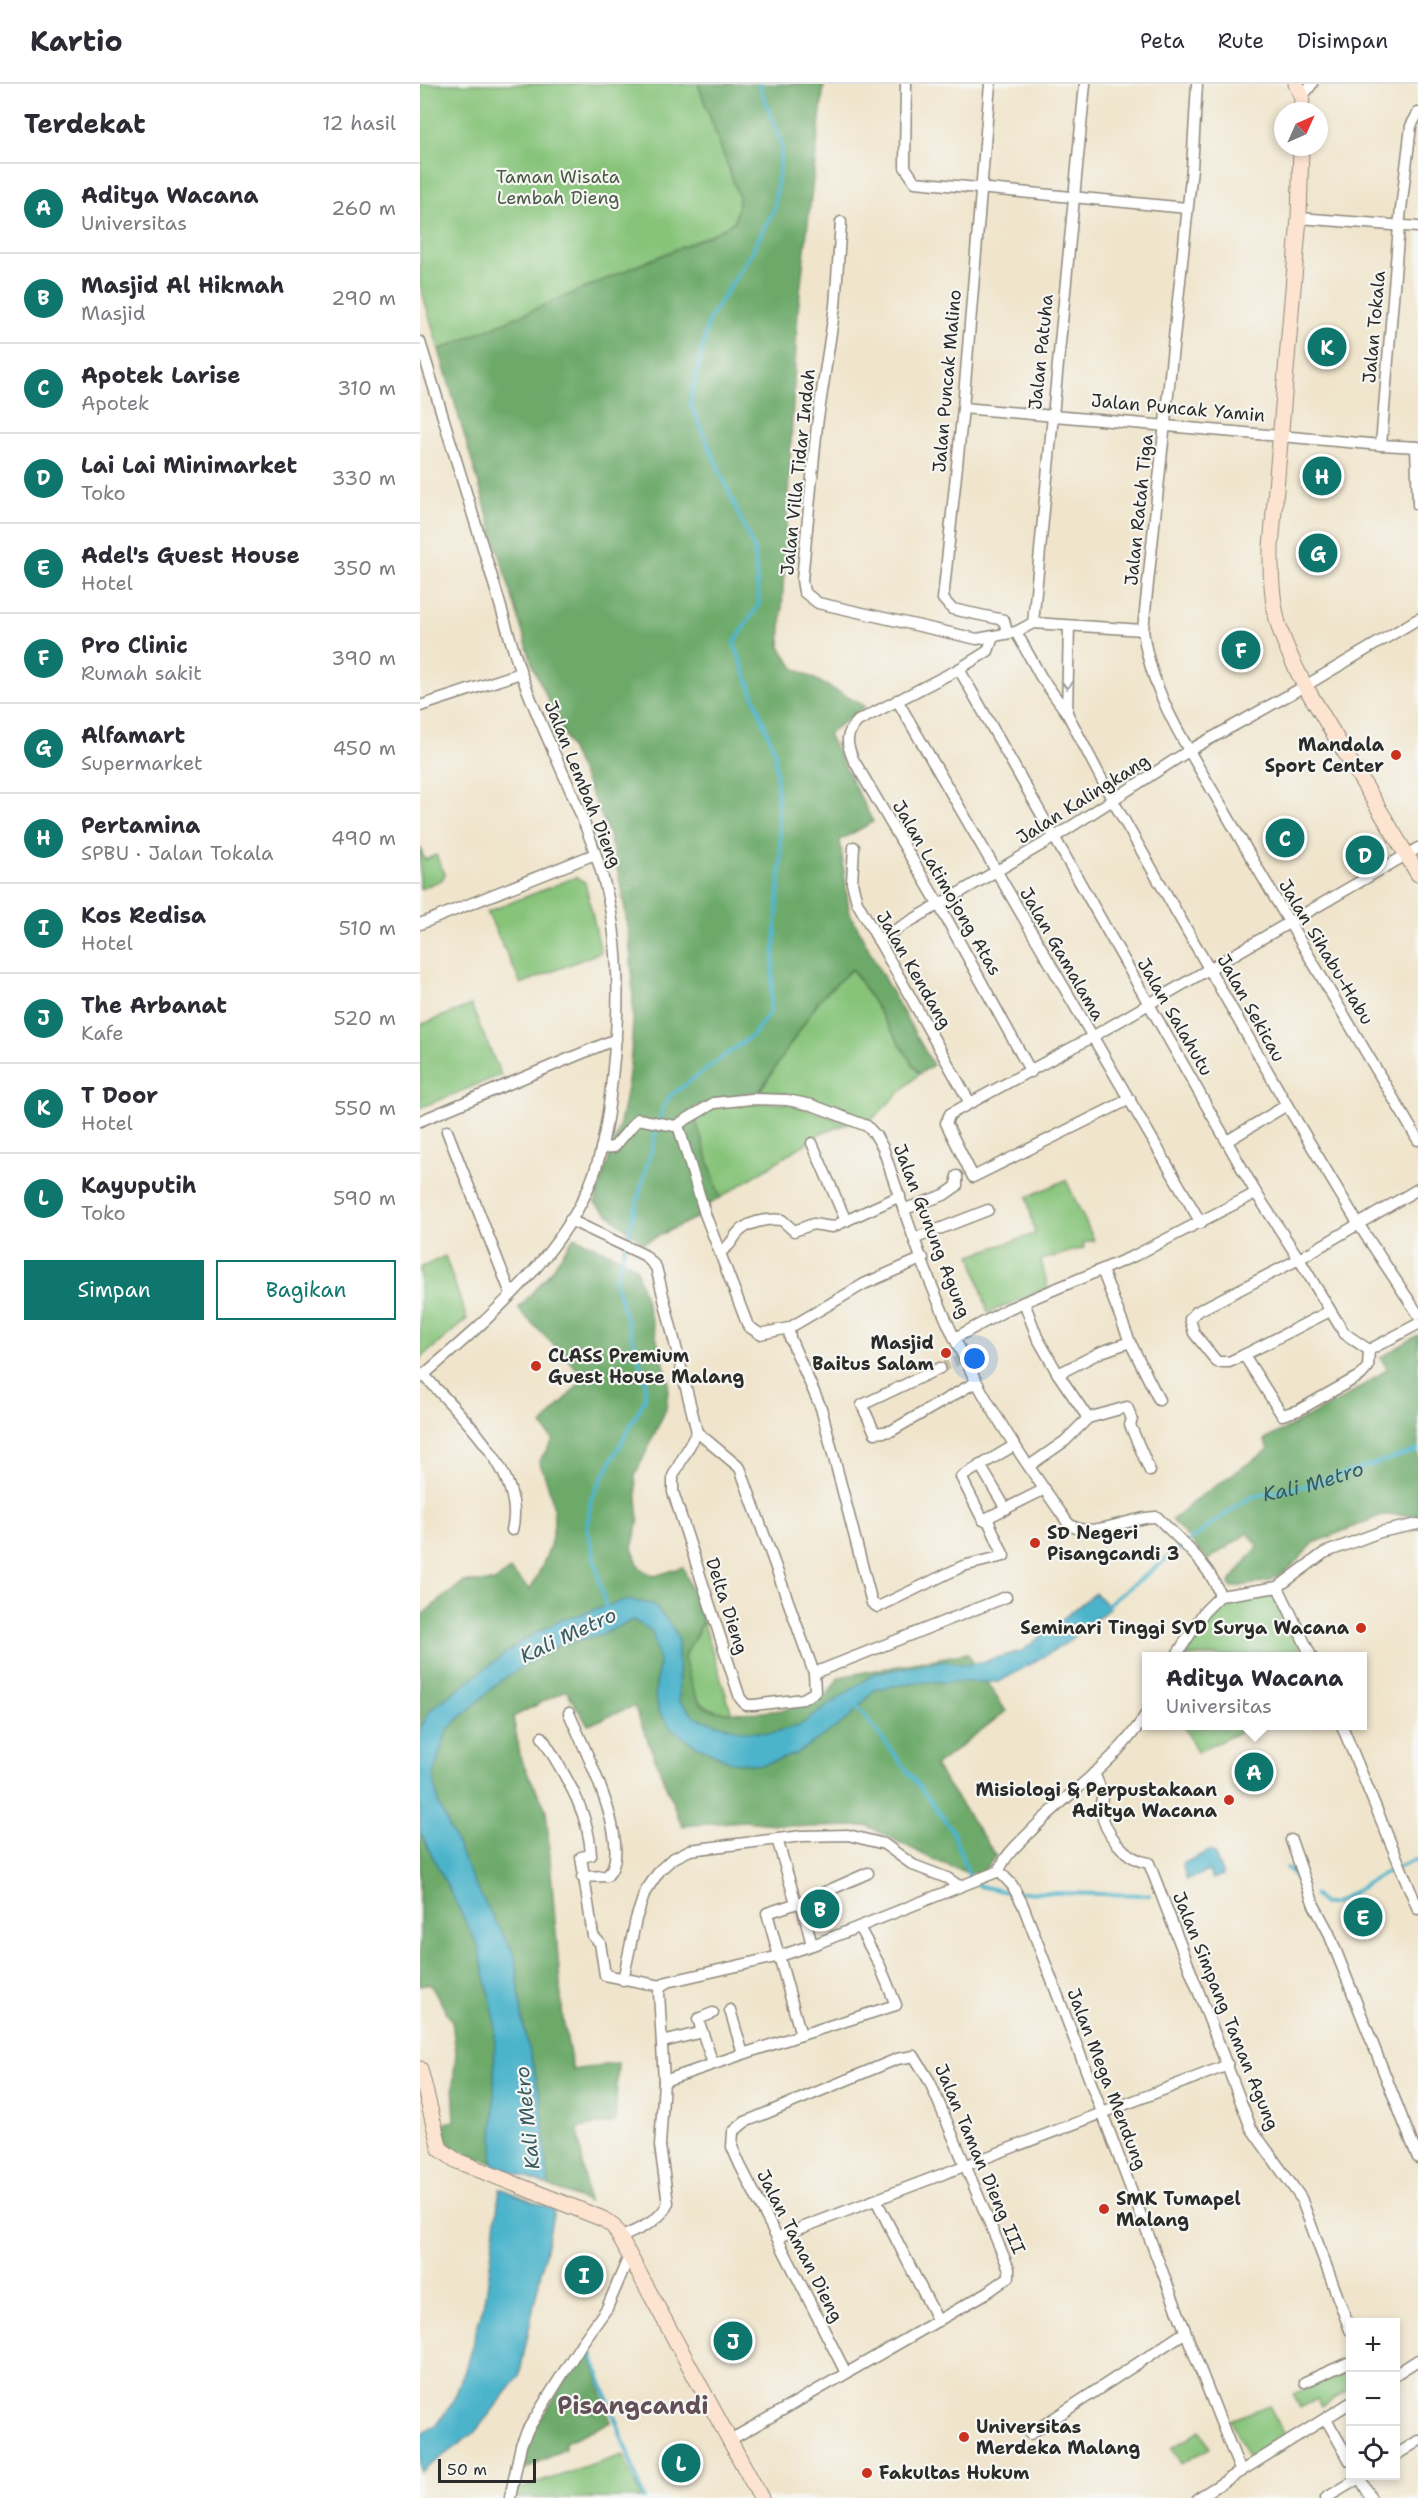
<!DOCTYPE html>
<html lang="id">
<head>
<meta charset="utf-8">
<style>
  :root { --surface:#fff; --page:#f7f7f7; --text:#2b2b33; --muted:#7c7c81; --line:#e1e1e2; --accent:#0f766e }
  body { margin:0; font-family:"Shantell Sans",sans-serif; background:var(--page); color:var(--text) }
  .controls { position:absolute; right:18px; bottom:18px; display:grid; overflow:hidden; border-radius:0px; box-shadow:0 3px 9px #0003 }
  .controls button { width:54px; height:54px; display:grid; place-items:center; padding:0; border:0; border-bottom:2px solid var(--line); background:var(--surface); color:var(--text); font:30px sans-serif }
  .compass { position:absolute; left:854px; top:18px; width:54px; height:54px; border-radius:50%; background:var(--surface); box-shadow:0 3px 9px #0003; rotate:45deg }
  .scale { position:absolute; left:18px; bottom:15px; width:98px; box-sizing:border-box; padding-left:6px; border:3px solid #2b2b2b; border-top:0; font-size:16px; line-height:21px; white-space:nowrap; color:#2b2b2b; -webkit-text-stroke:4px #f6f6f2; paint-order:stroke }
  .you { position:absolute; left:555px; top:1275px; width:21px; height:21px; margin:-15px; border:4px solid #fff; border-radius:50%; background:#1a73e8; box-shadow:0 0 0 9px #1a73e833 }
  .badge { display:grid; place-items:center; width:39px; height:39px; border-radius:50%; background:var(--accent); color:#fff; font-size:20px; font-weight:700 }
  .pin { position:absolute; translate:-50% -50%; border:3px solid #fff; box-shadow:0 2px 6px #0006 }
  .popup { position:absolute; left:722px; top:1568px; width:225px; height:78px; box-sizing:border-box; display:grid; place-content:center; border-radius:0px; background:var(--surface); filter:drop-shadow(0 2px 4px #0005); font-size:20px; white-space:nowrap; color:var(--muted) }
  .popup b { font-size:22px; color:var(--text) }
  .popup::after { content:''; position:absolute; left:50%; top:100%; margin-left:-12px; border:12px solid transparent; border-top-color:var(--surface) }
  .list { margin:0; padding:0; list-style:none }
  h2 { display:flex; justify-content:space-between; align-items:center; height:78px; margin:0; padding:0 24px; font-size:26px }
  h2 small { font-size:20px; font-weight:400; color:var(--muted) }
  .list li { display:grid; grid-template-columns:39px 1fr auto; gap:18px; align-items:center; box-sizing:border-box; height:90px; padding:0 24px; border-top:2px solid var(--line) }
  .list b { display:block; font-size:22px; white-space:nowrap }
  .list p { margin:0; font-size:20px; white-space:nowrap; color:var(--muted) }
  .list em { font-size:20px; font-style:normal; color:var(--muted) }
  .actions { display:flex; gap:12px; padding:18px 24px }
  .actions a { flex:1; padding:14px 0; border:2px solid var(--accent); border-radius:0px; text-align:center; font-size:21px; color:var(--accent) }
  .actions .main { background:var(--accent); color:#fff }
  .icon { flex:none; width:33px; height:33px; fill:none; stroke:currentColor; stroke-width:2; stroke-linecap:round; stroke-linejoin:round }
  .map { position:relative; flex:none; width:998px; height:2414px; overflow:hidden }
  header { display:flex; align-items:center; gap:36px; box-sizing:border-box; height:84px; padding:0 30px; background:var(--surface); border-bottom:2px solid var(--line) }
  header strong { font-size:28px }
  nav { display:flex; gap:33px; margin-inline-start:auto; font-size:21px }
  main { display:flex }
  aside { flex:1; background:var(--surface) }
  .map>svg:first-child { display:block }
  .green { fill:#87c47a; stroke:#597852; stroke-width:1.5 }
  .forest { fill:#6daa6a; stroke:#4c6a4a; stroke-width:1.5 }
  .water { fill:#4cb4cb; stroke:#3c707b; stroke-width:1.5 }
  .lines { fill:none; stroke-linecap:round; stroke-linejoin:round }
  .stream { stroke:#4cb4cb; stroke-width:4 }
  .street-tunnel { stroke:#c9c0ac; stroke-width:10; stroke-dasharray:10 5; stroke-linecap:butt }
  .street-casing { stroke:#8e887c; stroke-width:13 }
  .secondary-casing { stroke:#8e887c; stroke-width:17 }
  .street { stroke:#fff; stroke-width:10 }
  .secondary { stroke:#fde4d1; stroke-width:15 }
  .oneway { stroke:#a0a0a0 }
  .poi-dot { fill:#c8321e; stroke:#f6f6f2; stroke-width:2 }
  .labels { text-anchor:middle; stroke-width:4.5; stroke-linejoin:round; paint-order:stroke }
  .park-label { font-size:18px; fill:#475943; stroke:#f6f6f2 }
  .street-label { font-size:18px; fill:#2b2b2b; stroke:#f6f6f2 }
  .poi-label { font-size:18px; font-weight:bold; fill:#2b2b2b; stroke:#f6f6f2; text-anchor:start }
  .water-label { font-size:20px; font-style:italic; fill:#375b63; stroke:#f6f6f2 }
  .district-label { font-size:24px; font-weight:bold; fill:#624f58; stroke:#f6f6f2 }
</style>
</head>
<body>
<header>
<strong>Kartio</strong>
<nav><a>Peta</a><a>Rute</a><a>Disimpan</a></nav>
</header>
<main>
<aside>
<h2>Terdekat<small>12 hasil</small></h2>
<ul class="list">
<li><span class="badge">A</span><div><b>Aditya Wacana</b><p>Universitas</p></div><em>260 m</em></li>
<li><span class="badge">B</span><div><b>Masjid Al Hikmah</b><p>Masjid</p></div><em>290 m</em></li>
<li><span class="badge">C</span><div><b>Apotek Larise</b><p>Apotek</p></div><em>310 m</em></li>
<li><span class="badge">D</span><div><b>Lai Lai Minimarket</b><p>Toko</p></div><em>330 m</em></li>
<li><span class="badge">E</span><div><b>Adel's Guest House</b><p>Hotel</p></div><em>350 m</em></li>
<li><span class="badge">F</span><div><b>Pro Clinic</b><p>Rumah sakit</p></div><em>390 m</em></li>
<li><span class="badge">G</span><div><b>Alfamart</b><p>Supermarket</p></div><em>450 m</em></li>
<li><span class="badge">H</span><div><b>Pertamina</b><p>SPBU · Jalan Tokala</p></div><em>490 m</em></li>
<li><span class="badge">I</span><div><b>Kos Redisa</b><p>Hotel</p></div><em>510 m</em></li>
<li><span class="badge">J</span><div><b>The Arbanat</b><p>Kafe</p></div><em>520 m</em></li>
<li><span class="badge">K</span><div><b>T Door</b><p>Hotel</p></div><em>550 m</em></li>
<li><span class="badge">L</span><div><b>Kayuputih</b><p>Toko</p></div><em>590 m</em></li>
</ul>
<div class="actions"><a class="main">Simpan</a><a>Bagikan</a></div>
</aside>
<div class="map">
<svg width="998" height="2414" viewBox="0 0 998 2414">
  <rect width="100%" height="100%" fill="#f6f6f2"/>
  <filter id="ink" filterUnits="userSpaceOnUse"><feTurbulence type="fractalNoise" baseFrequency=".0167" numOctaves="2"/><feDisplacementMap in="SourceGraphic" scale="12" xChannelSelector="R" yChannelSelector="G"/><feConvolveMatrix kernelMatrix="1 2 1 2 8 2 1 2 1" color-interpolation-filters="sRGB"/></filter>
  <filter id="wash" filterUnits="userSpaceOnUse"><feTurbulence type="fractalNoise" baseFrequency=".008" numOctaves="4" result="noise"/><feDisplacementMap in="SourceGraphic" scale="24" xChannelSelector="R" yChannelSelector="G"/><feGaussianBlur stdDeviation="1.35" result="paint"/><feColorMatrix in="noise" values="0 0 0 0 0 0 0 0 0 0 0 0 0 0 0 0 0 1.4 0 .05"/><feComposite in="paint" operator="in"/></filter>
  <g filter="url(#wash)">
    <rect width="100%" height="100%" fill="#f0e5cc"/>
    <g class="green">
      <polygon points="0,0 278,0 319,113 315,137 299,147 19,266 0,201"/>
      <polygon points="0,764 5,776 16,771 25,790 22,796 0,805"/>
      <polygon points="156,793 165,798 181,868 101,900 67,828"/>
      <path d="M432 885 499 990 447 1040C414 1019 379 1011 340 1007L400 915Z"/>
      <polygon points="51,921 81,991 0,1024 0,941"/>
      <polygon points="348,1019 370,1020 429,1039 402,1049 300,1114 275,1034 298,1022"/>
      <polygon points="646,1096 674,1156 663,1159 664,1164 621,1176 628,1204 568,1229 551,1171 615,1150 607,1113"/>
      <polygon points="25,1172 47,1235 0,1275 0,1184"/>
      <polygon points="856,1511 883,1572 764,1572 793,1528 808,1520"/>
      <path d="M283 1537 312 1630C271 1624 275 1610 264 1574Z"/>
      <polygon points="764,1642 833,1642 777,1668"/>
      <polygon points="930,2285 930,2304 902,2322 897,2315 880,2324 873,2310"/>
      <polygon points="849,2321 866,2354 828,2374 811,2336"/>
      <polygon points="781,2347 790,2364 761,2380 752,2364"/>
      <polygon points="203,2371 222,2414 94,2414 96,2406"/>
    </g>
    <g class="forest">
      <path d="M278 0H404L378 226 360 563 374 584 445 622 408 650 453 738 420 756 429 827 467 900 513 981 499 990 432 885 400 915 340 1007 304 1013 275 1023V1034L300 1114 280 1126 282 1131 223 1159 175 1119C181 1097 189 1076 196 1054 224 954 215 840 186 742L113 583 19 266 299 147 315 137 319 113Z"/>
      <path d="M154 1153 201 1174 216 1184 249 1297 246 1325 215 1392 219 1436 212 1464 220 1485 235 1492 263 1483 283 1537 264 1574C269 1588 272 1612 283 1622 297 1635 387 1627 402 1615 409 1610 414 1600 419 1593L547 1569 586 1627 515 1682 576 1772 561 1790 548 1789 514 1776 448 1742 389 1743 323 1737 262 1742 214 1622 168 1641 146 1606 93 1633 101 1676 126 1725 143 1935 153 1986 198 1979 195 2038 158 2044 168 2118 32 2063 26 2053 24 2039 35 2037 33 2001 36 1969 32 1937 10 1900 0 1902V1532L43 1498H74L90 1486 110 1506C138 1453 142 1433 119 1377L133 1357 122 1341 165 1293 98 1225 128 1191Z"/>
      <polygon points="998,1251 998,1431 962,1431 894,1459 869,1485 850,1497 811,1504 809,1499 838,1462 828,1449 788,1476 752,1436 778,1414 849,1365 844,1356 924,1314 968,1285 960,1274"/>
      <polygon points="168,2262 191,2338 145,2358 145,2365 103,2386 111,2350"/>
    </g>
    <g class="water">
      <polygon points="675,1509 690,1524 645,1560 579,1598 500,1598 455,1605 428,1635 374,1671 341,1681 311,1678 273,1660 249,1642 239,1628 235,1609 239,1578 232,1547 213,1536 182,1550 137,1562 81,1596 27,1646 13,1691 18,1718 56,1803 95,1871 103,1939 121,2015 129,2102 73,2080 75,1936 58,1862 0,1748 0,1646 10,1626 102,1557 139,1537 206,1516 232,1520 248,1537 258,1553 259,1617 277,1634 322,1647 352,1649 382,1640 455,1589 521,1577 549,1581 602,1567"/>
      <polygon points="789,1767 794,1769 803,1791 792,1795 789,1787 767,1796 762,1780"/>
      <polygon points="80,2104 134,2126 99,2293 55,2348 0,2389 0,2352 17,2340 33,2318 45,2286 66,2212"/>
    </g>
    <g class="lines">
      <g class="stream">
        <path id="s1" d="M683 1524 793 1439 831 1413 889 1401 998 1366"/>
        <polyline points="187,1528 167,1443 171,1415 225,1315 225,1295 195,1198 243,1024 250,1012 334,950 350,928 361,778 355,669 314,559 339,520 334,465 270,319 289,235 329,173 354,126 362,62 339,0"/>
        <polyline points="435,1619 531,1744 550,1794 560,1802 587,1808 729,1811"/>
        <polyline points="867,1784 884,1802"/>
        <polyline points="894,1811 904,1820 913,1820 967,1788 998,1775"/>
        <polyline points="170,2260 171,2268 224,2414"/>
      </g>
    </g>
  </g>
  <g filter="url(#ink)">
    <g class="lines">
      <polyline class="street-tunnel" points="520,1284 541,1275"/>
      <g class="street-casing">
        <g id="street">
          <polyline points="486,0 485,83 495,98 767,124"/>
          <polyline points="570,0 543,324 523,515 532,525 584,536 587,549"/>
          <path d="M777 0 772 84 723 546C731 615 776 676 809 735 871 843 935 949 998 1056"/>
          <polyline points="882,13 892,0"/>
          <polyline points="879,134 998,143"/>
          <polyline points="421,138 415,222 397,341 382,496 384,508 398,519 557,555 596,548 613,539 723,546"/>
          <path d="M0 258C22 331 45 404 67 477 79 515 89 554 102 592 126 658 161 720 181 787 198 843 200 906 195 963 191 1005 188 1047 175 1087 147 1169 64 1239 0 1294"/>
          <polyline points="543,324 961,361 979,142 991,42 998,29"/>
          <polyline points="961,361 998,363"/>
          <polyline points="996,363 998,421"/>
          <polyline points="613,539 665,0"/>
          <polyline points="596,548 621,593 647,629 649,542"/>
          <path d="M573 553 568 567 539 585 438 637C425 650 426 659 433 675L519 821 611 988"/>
          <polyline points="539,585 836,1109 879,1175 998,1105"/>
          <polyline points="477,616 781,1139"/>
          <polyline points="0,622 101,589"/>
          <polyline points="647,629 693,717 867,1021 939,1141 998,1230"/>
          <polyline points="434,763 432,799 437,818 550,1019"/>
          <polyline points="0,840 175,770"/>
          <polyline points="458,856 635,753 770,666 885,602 998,535"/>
          <polyline points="710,1015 553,1093 526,1039 530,1030 672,953 998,764"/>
          <polyline points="0,1037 196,955"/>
          <polyline points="258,1041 285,1130 328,1242 340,1250 369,1244"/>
          <polyline points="27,1047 91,1210"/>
          <polyline points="807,1057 867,1021"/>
          <polyline points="392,1059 426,1137"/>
          <path d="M181 1064 194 1063 218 1035 255 1042 294 1019 331 1015 367 1016 392 1021 447 1042 456 1052 463 1064C488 1140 516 1223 554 1293 581 1344 615 1392 648 1439 668 1458 713 1431 737 1433 758 1455 792 1482 800 1512"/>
          <polyline points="485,1125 524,1111 537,1102 537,1092"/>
          <polyline points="150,1136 224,1171 236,1183 277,1348 253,1392 253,1408 320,1614 326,1621 334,1621 383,1615 395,1608 394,1589 320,1384 277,1348"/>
          <polyline points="496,1154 568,1126"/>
          <path d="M300 1168C310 1161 310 1160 316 1151 326 1138 347 1134 362 1136L374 1147 393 1140 412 1143 480 1112"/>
          <polyline points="503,1174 444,1200 369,1244 370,1254 401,1324 452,1519 458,1523 543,1482 584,1472 567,1434 625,1405"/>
          <polyline points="682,1186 710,1258 739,1316"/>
          <polyline points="604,1218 617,1253 638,1290 668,1334 645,1357 609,1382"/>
          <polyline points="535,1254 590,1224 714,1172 836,1109"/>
          <polyline points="949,1266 948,1283 941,1291 879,1326 862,1331 824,1271 809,1278 797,1278 774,1249 770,1235 776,1228 879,1175 924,1249 949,1266 998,1240"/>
          <polyline points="824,1271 910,1227"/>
          <polyline points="520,1284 442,1321 455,1349 471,1347 556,1298"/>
          <polyline points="638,1290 681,1268 710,1258"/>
          <path d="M4 1291C38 1330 107 1389 92 1446"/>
          <polyline points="668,1334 707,1323 712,1335 710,1341 730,1387"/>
          <polyline points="560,1381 586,1425"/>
          <polyline points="567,1434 563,1436 541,1393 595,1361"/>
          <polyline points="858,1503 891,1572"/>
          <polyline points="756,1572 784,1528 800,1512 858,1503 904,1469 960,1448 998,1440"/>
          <polyline points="394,1589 586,1513"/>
          <path d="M149 1629C162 1660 216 1765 187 1792L162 1793"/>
          <polyline points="922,1642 998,1825"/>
          <path d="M122 1653C144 1690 169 1726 171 1771L161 1773 173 1852 180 1859 185 1891 241 1902"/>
          <path d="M674 1689C677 1696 681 1704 682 1712 682 1716 680 1721 681 1726 684 1749 706 1776 729 1779L831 2044 881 2114 930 2246"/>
          <polyline points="357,1755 376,1819"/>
          <polyline points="871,1756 894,1821 908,1847 998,2074"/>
          <path d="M579 1787 592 1801 602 1819C676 2008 744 2199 821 2388"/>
          <polyline points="381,1818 392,1861"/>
          <polyline points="439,1843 460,1882 476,1921 381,1951 347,1829 387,1816 448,1789"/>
          <polyline points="203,1896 216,1835 225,1808 240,1786 252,1775 270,1766 382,1752 428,1751 464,1760 493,1781 527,1794 539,1802"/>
          <polyline points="243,1958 282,1948"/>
          <polyline points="323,1970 381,1951"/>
          <polyline points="293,1980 278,1935 293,1929"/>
          <polyline points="244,1997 323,1970 310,1926"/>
          <polyline points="456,2116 518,2237"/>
          <path d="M202 2153C218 2145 240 2138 248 2119L240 2062 244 1997 239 1908 241 1902 247 1898 360 1872 398 1859 579 1787C585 1771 598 1760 610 1748 648 1708 697 1678 726 1630"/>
          <polyline points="358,2153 808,1981"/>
          <polyline points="976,2290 998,2276"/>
          <polyline points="885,2298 930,2278"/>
          <polyline points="906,2335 930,2377"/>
          <polyline points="610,2350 764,2249"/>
          <polyline points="310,2356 568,2208 589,2193 589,2185 510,1998 494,1972 477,1975 325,2038 313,2048 312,2063 320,2081 426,2289"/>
          <polyline points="976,2371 998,2357"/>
          <polyline points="939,2392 951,2414"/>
          <polyline points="90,2414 101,2361 108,2345 162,2259 187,2224 210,2170"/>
          <polyline points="778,2414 930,2319"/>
          <polyline points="906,2414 943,2392"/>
        </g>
      </g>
      <g class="secondary-casing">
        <g id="secondary">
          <polyline points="876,0 882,13 881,27"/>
          <path d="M881 63 879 134 851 463C850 524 857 549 885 602L998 790"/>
          <polyline points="0,1985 20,2065 37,2077 183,2135 194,2143 341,2414"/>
        </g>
      </g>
      <use href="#street" class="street"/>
      <use href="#secondary" class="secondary"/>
    </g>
    <defs><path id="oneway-chevron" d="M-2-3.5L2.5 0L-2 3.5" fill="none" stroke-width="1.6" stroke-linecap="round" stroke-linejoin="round" transform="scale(1.5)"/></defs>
    <use class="oneway" href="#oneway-chevron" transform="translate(647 601) rotate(91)"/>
  </g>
  <g class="poi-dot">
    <circle cx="976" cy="671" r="6"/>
    <circle cx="526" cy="1269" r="6"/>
    <circle cx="116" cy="1282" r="6"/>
    <circle cx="615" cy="1459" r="6"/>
    <circle cx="941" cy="1544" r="6"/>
    <circle cx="809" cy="1716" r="6"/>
    <circle cx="684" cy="2125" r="6"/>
    <circle cx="544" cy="2353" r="6"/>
    <circle cx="447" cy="2389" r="6"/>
  </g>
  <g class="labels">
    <g class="park-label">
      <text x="138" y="99">Taman Wisata<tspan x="138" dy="21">Lembah Dieng</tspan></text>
    </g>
    <g class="street-label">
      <text transform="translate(954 243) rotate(-85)" y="6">Jalan Tokala</text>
      <text transform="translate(621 268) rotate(-84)" y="6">Jalan Patuha</text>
      <text transform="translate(527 297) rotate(-85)" y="6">Jalan Puncak Malino</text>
      <text transform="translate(758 324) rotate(5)" y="6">Jalan Puncak Yamin</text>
      <text transform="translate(378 388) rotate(-84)" y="6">Jalan Villa Tidar Indah</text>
      <text transform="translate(719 426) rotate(-84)" y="6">Jalan Ratah Tiga</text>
      <text transform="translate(163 700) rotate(68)" y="6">Jalan Lembah Dieng</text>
      <text transform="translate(663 715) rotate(-32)" y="6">Jalan Kalingkang</text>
      <text transform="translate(527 804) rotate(60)" y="6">Jalan Latimojong Atas</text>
      <text transform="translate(906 868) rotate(59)" y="6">Jalan Sihabu-Habu</text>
      <text transform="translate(642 870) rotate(60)" y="6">Jalan Gamalama</text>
      <text transform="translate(494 886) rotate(60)" y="6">Jalan Kendang</text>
      <text transform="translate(831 924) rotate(61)" y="6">Jalan Sekicau</text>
      <text transform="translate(755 933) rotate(60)" y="6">Jalan Salahutu</text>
      <text transform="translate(512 1147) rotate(69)" y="6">Jalan Gunung Agung</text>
      <text transform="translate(307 1522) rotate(72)" y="6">Delta Dieng</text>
      <text transform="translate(806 1927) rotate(68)" y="6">Jalan Simpang Taman Agung</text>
      <text transform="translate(687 1995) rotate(69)" y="6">Jalan Mega Mendung</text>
      <text transform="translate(560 2075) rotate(67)" y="6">Jalan Taman Dieng III</text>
      <text transform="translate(380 2162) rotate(63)" y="6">Jalan Taman Dieng</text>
    </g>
    <g class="poi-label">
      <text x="964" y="667" text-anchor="end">Mandala<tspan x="964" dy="21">Sport Center</tspan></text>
      <text x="514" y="1265" text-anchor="end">Masjid<tspan x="514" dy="21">Baitus Salam</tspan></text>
      <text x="128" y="1278">CLASS Premium<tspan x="128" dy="21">Guest House Malang</tspan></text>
      <text x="627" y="1455">SD Negeri<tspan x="627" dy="21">Pisangcandi 3</tspan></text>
      <text x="929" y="1550" text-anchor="end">Seminari Tinggi SVD Surya Wacana</text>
      <text x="797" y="1712" text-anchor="end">Misiologi &amp; Perpustakaan<tspan x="797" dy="21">Aditya Wacana</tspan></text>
      <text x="696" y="2121">SMK Tumapel<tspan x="696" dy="21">Malang</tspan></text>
      <text x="556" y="2349">Universitas<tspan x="556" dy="21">Merdeka Malang</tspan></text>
      <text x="459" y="2395">Fakultas Hukum</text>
    </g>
    <g class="water-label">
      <text dy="7" stroke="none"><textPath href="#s1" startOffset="249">Kali Metro</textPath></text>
      <text transform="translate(148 1551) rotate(-25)" y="7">Kali Metro</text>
      <text transform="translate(107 2034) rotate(-96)" y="7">Kali Metro</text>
    </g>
    <g class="district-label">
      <text x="213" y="2330">Pisangcandi</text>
    </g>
  </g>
</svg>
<div class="controls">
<button>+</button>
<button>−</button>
<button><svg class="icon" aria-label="locate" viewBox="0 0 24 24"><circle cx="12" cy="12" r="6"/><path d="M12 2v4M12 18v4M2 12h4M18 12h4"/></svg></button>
</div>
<svg class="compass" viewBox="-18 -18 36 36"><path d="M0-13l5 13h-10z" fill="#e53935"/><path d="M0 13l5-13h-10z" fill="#7c7c81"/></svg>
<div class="scale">50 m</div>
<div class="you"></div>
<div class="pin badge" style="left:834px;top:1688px">A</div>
<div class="popup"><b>Aditya Wacana</b>Universitas</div>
<div class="pin badge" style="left:400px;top:1825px">B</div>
<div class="pin badge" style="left:865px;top:754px">C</div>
<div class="pin badge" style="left:945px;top:771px">D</div>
<div class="pin badge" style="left:943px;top:1833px">E</div>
<div class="pin badge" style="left:821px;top:566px">F</div>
<div class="pin badge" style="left:898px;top:469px">G</div>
<div class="pin badge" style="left:902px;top:392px">H</div>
<div class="pin badge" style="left:164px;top:2191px">I</div>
<div class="pin badge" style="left:313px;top:2257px">J</div>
<div class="pin badge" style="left:907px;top:263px">K</div>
<div class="pin badge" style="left:261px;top:2379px">L</div>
</div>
</main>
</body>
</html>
